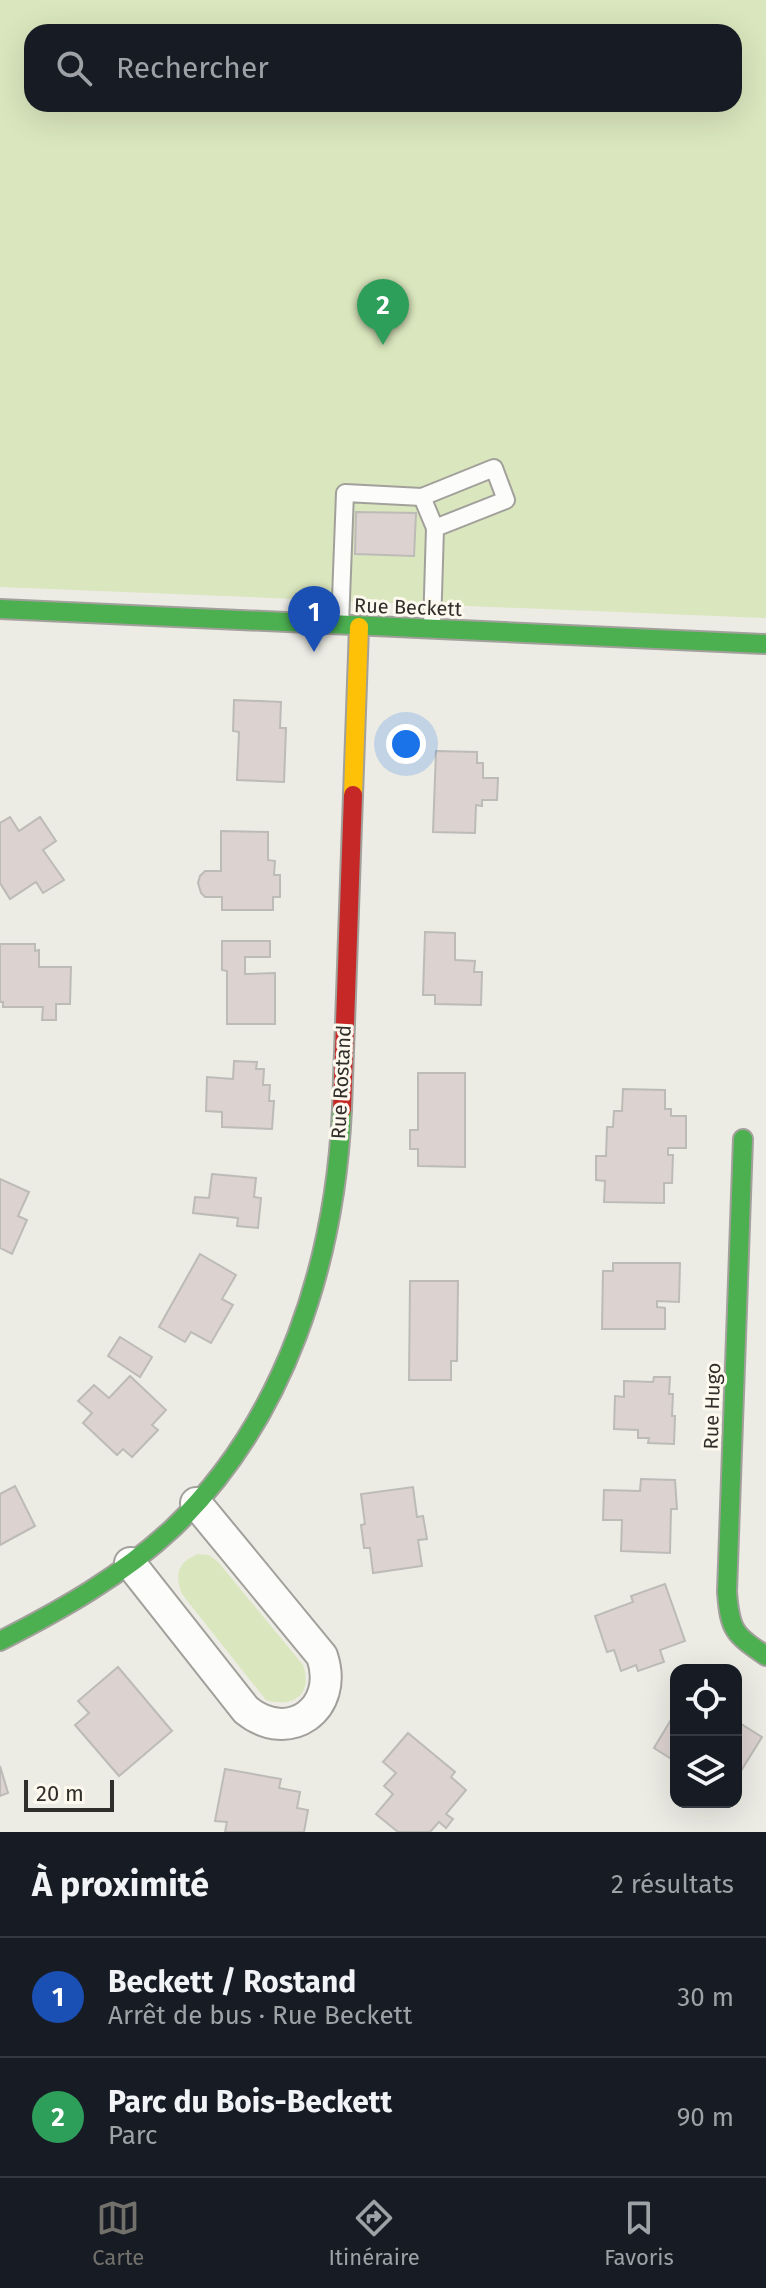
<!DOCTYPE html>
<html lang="fr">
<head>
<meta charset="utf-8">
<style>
  :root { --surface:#171b24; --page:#242831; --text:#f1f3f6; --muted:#9ea1a6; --line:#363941; --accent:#72706b }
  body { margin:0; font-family:"Fira Sans",sans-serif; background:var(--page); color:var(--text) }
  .controls { position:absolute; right:24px; bottom:24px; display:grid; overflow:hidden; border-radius:16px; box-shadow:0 8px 32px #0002 }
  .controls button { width:72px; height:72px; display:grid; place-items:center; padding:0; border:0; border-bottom:2px solid var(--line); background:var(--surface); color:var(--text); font:40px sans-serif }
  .scale { position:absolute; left:24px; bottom:20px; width:90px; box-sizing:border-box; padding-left:8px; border:4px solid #302e2a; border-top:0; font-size:22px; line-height:28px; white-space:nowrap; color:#302e2a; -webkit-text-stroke:6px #fef9ee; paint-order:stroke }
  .you { position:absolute; left:406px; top:744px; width:28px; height:28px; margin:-20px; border:6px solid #fff; border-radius:50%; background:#1a73e8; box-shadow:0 0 0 12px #1a73e833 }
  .badge { display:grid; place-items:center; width:52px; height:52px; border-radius:50%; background:var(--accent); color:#fff; font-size:26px; font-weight:700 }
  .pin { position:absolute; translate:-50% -66px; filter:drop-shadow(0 2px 4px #0008) }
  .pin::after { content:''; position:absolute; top:42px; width:28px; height:24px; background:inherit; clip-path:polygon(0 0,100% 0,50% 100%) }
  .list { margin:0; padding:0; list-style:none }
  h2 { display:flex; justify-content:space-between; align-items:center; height:104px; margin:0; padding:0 32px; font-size:34px }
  h2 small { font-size:26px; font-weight:400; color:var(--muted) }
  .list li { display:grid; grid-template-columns:52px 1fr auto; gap:24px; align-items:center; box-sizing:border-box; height:120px; padding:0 32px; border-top:2px solid var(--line) }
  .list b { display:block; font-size:30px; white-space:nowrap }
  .list p { margin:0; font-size:26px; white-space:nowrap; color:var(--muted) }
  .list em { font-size:26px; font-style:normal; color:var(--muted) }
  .icon { flex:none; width:44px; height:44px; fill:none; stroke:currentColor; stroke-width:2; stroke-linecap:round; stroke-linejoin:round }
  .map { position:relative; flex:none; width:766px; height:1832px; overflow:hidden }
  .search { position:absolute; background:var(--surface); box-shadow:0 8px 32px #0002; left:24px; right:24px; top:24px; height:88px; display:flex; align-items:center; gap:20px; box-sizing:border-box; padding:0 28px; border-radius:24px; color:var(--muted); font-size:30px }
  .sheet { height:344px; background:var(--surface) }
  nav { display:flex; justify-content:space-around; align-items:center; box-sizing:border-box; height:112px; border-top:2px solid var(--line); background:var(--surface); font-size:22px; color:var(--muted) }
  nav a { display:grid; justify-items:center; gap:4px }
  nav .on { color:var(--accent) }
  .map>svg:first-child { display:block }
  .green { fill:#dae6bd; fill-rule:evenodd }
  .building { fill:#dcd2cf; stroke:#bdbbb7; stroke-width:2 }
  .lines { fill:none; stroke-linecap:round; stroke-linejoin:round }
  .lane-casing { stroke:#a2a09b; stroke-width:20 }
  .street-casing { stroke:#a2a09b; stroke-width:34 }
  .fast-casing { stroke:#a2a09b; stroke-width:22 }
  .slow-casing { stroke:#a2a09b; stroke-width:22 }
  .jam-casing { stroke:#a2a09b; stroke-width:22 }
  .lane { stroke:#fcfcfb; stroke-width:16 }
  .street { stroke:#fcfcfb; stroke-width:30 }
  .fast { stroke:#4caf50; stroke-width:18 }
  .slow { stroke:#ffc107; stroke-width:18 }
  .jam { stroke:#c62828; stroke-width:18 }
  .labels { text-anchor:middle; stroke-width:6; stroke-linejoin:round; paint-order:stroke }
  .street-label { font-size:20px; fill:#302e2a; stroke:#fef9ee }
</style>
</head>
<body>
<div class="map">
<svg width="766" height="1832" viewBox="0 0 766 1832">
  <rect width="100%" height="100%" fill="#ecebe4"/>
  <g class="green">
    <path d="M0 0H766V618L0 587ZM32 32H734V104H32Z"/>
    <path d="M198 1554 209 1555 218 1562 303 1665C313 1694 294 1708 266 1700L182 1594C174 1574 178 1562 198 1554Z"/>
  </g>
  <g class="building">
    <polygon points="356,512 416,513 414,556 355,554"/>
    <polygon points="234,700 281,702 280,728 286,728 284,782 237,780 239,732 233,731"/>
    <polygon points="436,751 477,752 477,763 483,763 483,778 498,778 497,800 482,800 482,806 476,805 475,833 433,832"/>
    <polygon points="10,817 19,831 40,817 56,841 43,850 64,880 43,893 36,882 10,899 0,883 0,823"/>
    <polygon points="221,831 268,832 268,860 275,861 274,875 280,875 280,897 273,897 273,910 222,910 222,897 205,897 201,893 198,883 200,876 205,871 221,871"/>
    <polygon points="425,932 455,933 455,960 475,961 474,972 482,972 481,1005 435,1004 435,995 423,995"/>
    <polygon points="222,941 270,941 270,957 245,957 245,974 275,973 275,1024 227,1024 227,971 222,970"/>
    <polygon points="0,944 35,944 35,951 39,950 39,967 71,967 70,1004 56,1004 56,1020 42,1020 43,1007 3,1007 3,1002 0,1002"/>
    <polygon points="234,1061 257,1062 256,1069 264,1069 263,1085 270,1085 269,1101 274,1101 272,1129 222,1127 222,1112 206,1111 207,1077 233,1079"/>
    <polygon points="418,1073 465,1073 465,1167 418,1166 418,1149 410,1149 410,1130 418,1130"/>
    <polygon points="623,1089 665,1090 665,1109 671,1109 671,1116 686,1116 686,1148 668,1148 668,1155 673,1155 672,1183 664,1183 664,1203 604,1202 605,1181 596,1180 596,1156 606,1156 607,1127 613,1127 614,1111 622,1111"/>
    <polygon points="212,1174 256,1178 254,1197 261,1198 258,1228 237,1226 238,1218 193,1213 195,1197 209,1198"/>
    <polygon points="0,1179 29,1192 18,1216 27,1220 12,1254 0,1248"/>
    <polygon points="200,1254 236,1275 222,1299 233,1305 211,1343 191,1332 185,1342 159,1327"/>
    <polygon points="613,1263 680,1263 679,1302 657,1301 657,1307 665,1308 665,1329 602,1329 603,1271 613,1271"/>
    <polygon points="410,1281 458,1281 457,1361 451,1361 451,1380 409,1380"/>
    <polygon points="120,1337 152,1357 140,1377 108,1356"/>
    <polygon points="130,1376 166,1410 152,1425 158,1430 132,1457 123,1449 117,1455 83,1423 92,1413 78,1401 94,1385 109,1398"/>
    <polygon points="654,1377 670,1377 669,1394 673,1394 672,1416 675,1416 674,1444 648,1443 649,1438 638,1438 638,1430 614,1429 615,1396 624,1397 624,1381 653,1382"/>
    <polygon points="641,1479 675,1480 677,1509 671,1509 670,1553 621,1551 622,1520 603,1520 604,1490 640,1491"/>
    <polygon points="15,1486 35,1526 0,1545 0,1494"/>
    <polygon points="413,1487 417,1517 423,1516 427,1539 418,1540 422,1566 373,1573 370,1548 364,1548 361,1525 365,1524 361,1494"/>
    <polygon points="665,1584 685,1641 660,1650 664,1662 638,1671 636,1665 621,1671 614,1650 607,1652 595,1616 633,1602 631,1596"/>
    <polygon points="118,1667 172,1731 119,1776 75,1725 89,1713 78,1701"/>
    <polygon points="675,1713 676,1714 676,1762 654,1748"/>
    <polygon points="736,1716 739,1718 738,1722 762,1737 736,1779"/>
    <polygon points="408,1733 455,1772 451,1777 466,1790 446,1814 453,1819 446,1828 439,1822 430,1832 398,1832 376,1814 393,1794 384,1786 396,1773 383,1762"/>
    <polygon points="0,1766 8,1793 0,1796"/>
    <polygon points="225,1769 281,1779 279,1788 300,1792 297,1808 308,1810 304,1832 225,1832 227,1822 215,1821"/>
  </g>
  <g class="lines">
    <g class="lane-casing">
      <g id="lane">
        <polyline points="422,497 435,528"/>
        <polyline points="340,625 345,493 422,497 494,468 506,500 435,528 432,628"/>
      </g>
    </g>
    <g class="street-casing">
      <path id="street" d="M130 1563 246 1710C289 1745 340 1709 322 1656L196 1503"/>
    </g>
    <g class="fast-casing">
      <g id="fast">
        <polyline points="0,609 766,644"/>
        <path d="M743 1139 727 1592C730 1631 734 1634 766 1656"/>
        <path d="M0 1641C61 1610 123 1575 173 1528 286 1419 335 1262 342 1109"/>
      </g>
    </g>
    <g class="slow-casing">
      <polyline id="slow" points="353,795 359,627"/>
    </g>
    <g class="jam-casing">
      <polyline id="jam" points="342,1109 353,795"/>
    </g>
    <use href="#lane" class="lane"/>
    <use href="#street" class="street"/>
    <use href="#fast" class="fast"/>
    <use href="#slow" class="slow"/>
    <use href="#jam" class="jam"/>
  </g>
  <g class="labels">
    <g class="street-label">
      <text transform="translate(408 607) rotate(2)" y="7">Rue Beckett</text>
      <text transform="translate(341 1082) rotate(-87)" y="7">Rue Rostand</text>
      <text transform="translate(712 1406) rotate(-88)" y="7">Rue Hugo</text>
    </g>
  </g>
</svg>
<div class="controls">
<button><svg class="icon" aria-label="locate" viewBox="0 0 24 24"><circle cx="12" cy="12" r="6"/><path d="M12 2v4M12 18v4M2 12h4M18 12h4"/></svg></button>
<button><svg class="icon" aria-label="layers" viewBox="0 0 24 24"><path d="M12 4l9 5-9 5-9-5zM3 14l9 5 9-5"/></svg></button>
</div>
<div class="scale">20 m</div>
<div class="you"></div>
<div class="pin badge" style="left:314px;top:652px;background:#1a4fb4">1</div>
<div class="pin badge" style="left:383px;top:345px;background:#2e9e5b">2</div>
<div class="search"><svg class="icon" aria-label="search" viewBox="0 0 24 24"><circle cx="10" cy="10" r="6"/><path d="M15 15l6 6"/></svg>Rechercher</div>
</div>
<section class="sheet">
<h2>À proximité<small>2 résultats</small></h2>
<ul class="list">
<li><span class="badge" style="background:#1a4fb4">1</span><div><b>Beckett / Rostand</b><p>Arrêt de bus · Rue Beckett</p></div><em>30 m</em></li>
<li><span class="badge" style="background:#2e9e5b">2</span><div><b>Parc du Bois-Beckett</b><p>Parc</p></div><em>90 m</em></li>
</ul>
</section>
<nav>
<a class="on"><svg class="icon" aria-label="map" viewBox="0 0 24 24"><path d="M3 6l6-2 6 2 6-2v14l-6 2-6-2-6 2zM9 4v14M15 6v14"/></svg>Carte</a>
<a><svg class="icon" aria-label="directions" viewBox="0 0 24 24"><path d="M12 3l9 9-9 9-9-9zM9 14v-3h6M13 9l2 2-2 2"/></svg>Itinéraire</a>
<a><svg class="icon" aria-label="saved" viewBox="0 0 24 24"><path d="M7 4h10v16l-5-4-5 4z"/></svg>Favoris</a>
</nav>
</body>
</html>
